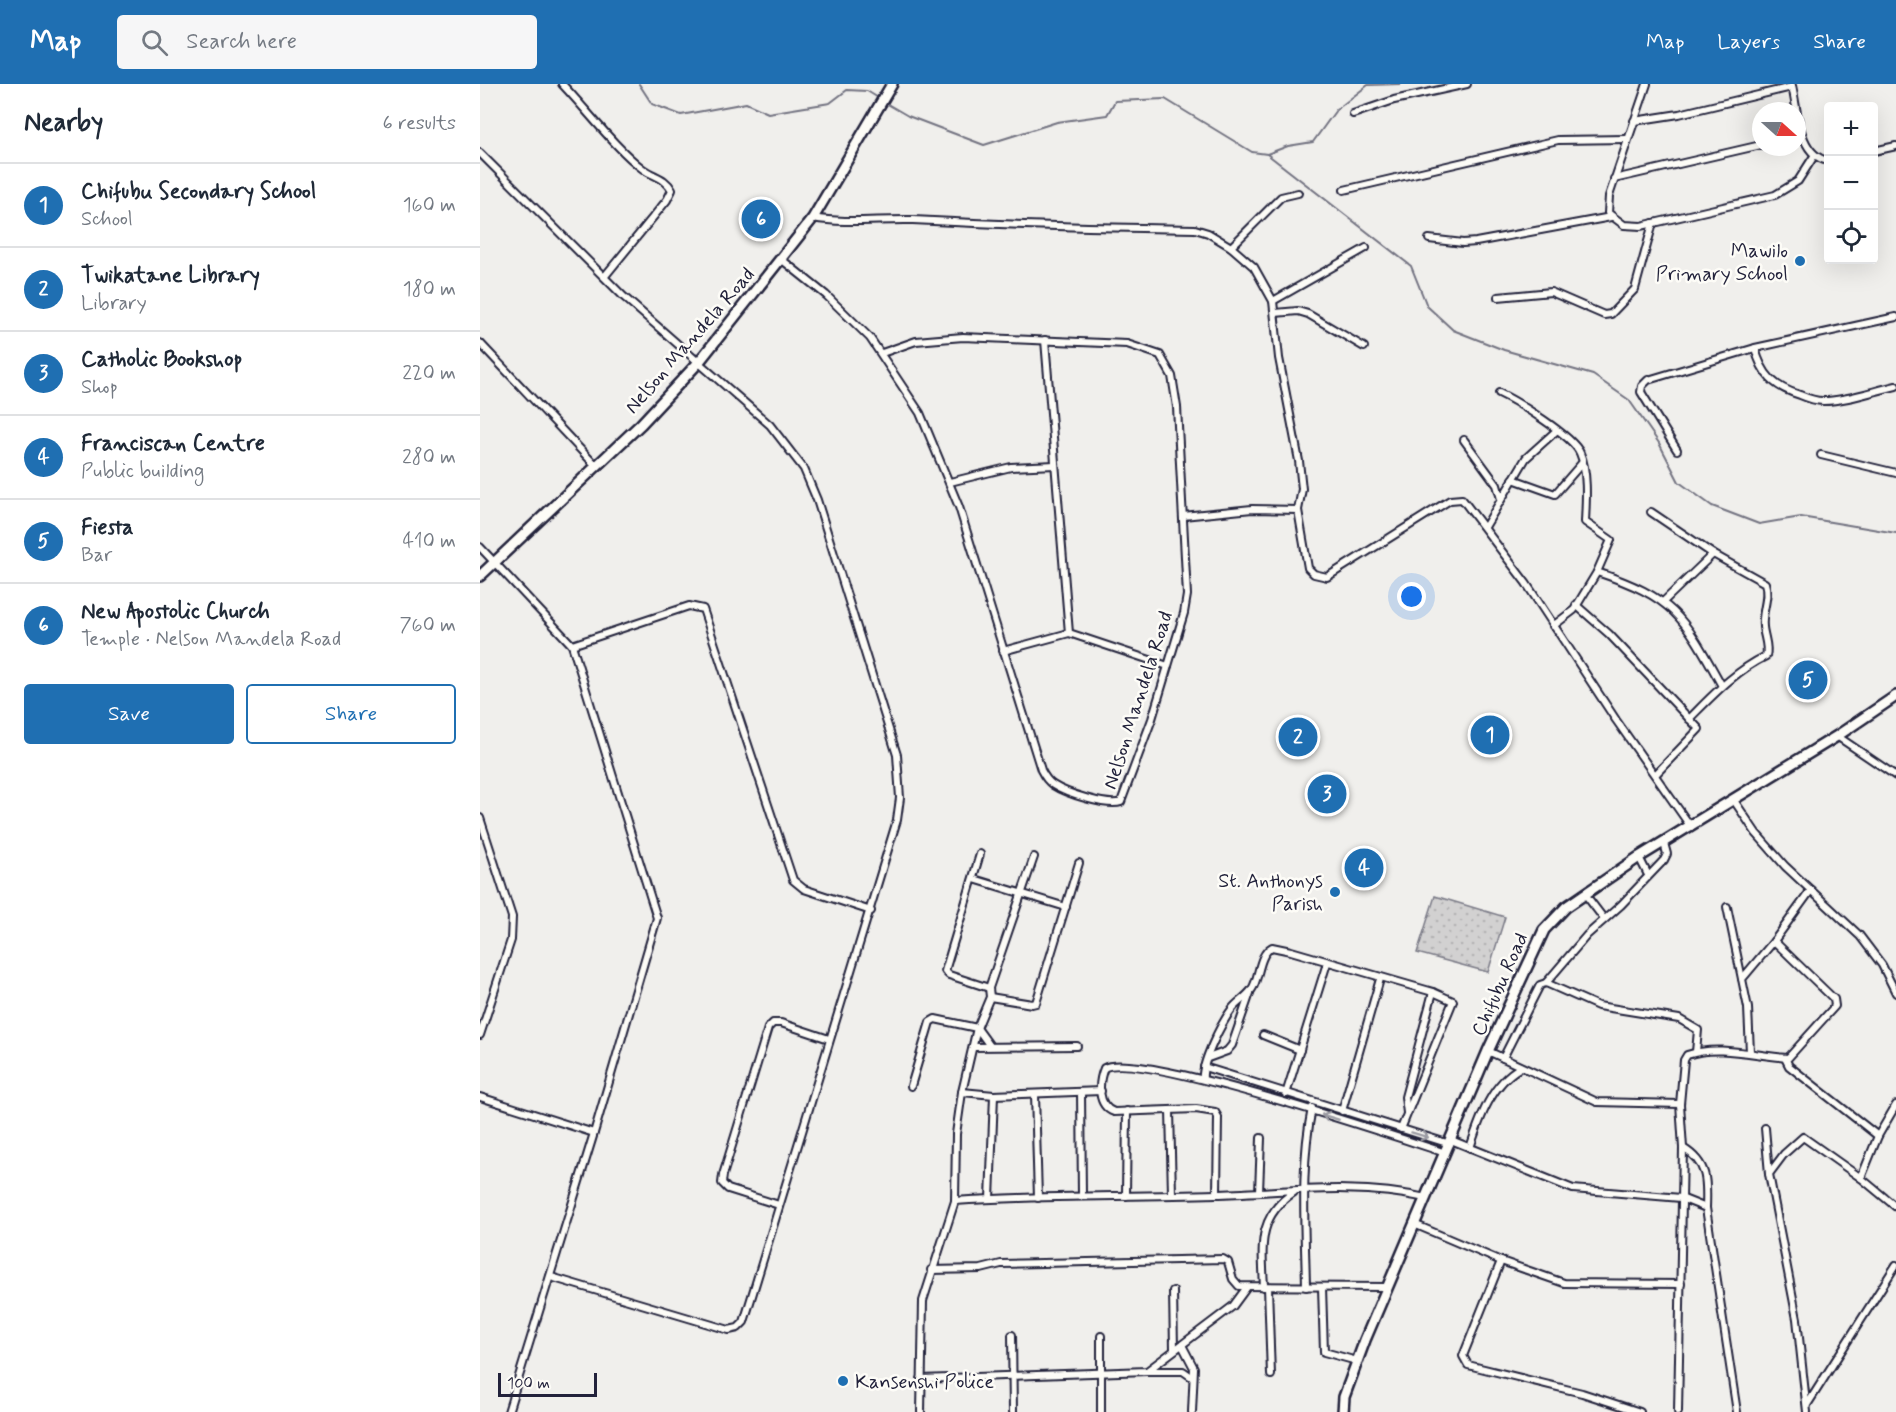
<!DOCTYPE html>
<html lang="en">
<head>
<meta charset="utf-8">
<style>
  :root { --surface:#fff; --page:#f6f6f7; --text:#1f2937; --muted:#747a83; --line:#e0e1e3; --accent:#1f6fb2 }
  body { margin:0; font-family:Mynerve,sans-serif; background:var(--page); color:var(--text) }
  .controls { position:absolute; right:18px; top:18px; display:grid; overflow:hidden; border-radius:6px; box-shadow:0 6px 24px #0002 }
  .controls button { width:54px; height:54px; display:grid; place-items:center; padding:0; border:0; border-bottom:2px solid var(--line); background:var(--surface); color:var(--text); font:30px sans-serif }
  .compass { position:absolute; left:1272px; top:18px; width:54px; height:54px; border-radius:50%; background:var(--surface); box-shadow:0 6px 24px #0002; rotate:111deg }
  .scale { position:absolute; left:18px; bottom:15px; width:99px; box-sizing:border-box; padding-left:6px; border:3px solid #22223b; border-top:0; font-size:16px; line-height:21px; white-space:nowrap; color:#22223b; -webkit-text-stroke:4px #fdfcf7; paint-order:stroke }
  .you { position:absolute; left:932px; top:513px; width:21px; height:21px; margin:-15px; border:4px solid #fff; border-radius:50%; background:#1a73e8; box-shadow:0 0 0 9px #1a73e833 }
  .badge { display:grid; place-items:center; width:39px; height:39px; border-radius:50%; background:var(--accent); color:#fff; font-size:20px; font-weight:700 }
  .pin { position:absolute; translate:-50% -50%; border:3px solid #fff; box-shadow:0 2px 6px #0006 }
  .list { margin:0; padding:0; list-style:none }
  h2 { display:flex; justify-content:space-between; align-items:center; height:78px; margin:0; padding:0 24px; font-size:26px }
  h2 small { font-size:20px; font-weight:400; color:var(--muted) }
  .list li { display:grid; grid-template-columns:39px 1fr auto; gap:18px; align-items:center; box-sizing:border-box; height:84px; padding:0 24px; border-top:2px solid var(--line) }
  .list b { display:block; font-size:22px; white-space:nowrap }
  .list p { margin:0; font-size:20px; white-space:nowrap; color:var(--muted) }
  .list em { font-size:20px; font-style:normal; color:var(--muted) }
  .actions { display:flex; gap:12px; padding:18px 24px }
  .actions a { flex:1; padding:14px 0; border:2px solid var(--accent); border-radius:6px; text-align:center; font-size:21px; color:var(--accent) }
  .actions .main { background:var(--accent); color:#fff }
  .icon { flex:none; width:33px; height:33px; fill:none; stroke:currentColor; stroke-width:2; stroke-linecap:round; stroke-linejoin:round }
  .map { position:relative; flex:none; width:1416px; height:1328px; overflow:hidden }
  header { display:flex; align-items:center; gap:36px; box-sizing:border-box; height:84px; padding:0 30px; background:var(--accent); color:#fff }
  header strong { font-size:28px }
  nav { display:flex; gap:33px; margin-inline-start:auto; font-size:21px }
  .search { width:420px; height:54px; background:var(--page); display:flex; align-items:center; gap:15px; box-sizing:border-box; padding:0 21px; border-radius:6px; color:var(--muted); font-size:22px }
  main { display:flex }
  aside { flex:1; background:var(--surface) }
  .map>svg:first-child { display:block }
  .grass { fill:url(#grass-dots); stroke:#7a7a86; stroke-width:1.5 }
  .lines { fill:none; stroke-linecap:round; stroke-linejoin:round }
  .stream { stroke:#737381; stroke-width:2 }
  .street-casing { stroke:#22223b; stroke-width:10 }
  .secondary-casing { stroke:#22223b; stroke-width:14 }
  .street { stroke:#fdfcf7; stroke-width:6 }
  .secondary { stroke:#fdfcf7; stroke-width:9 }
  .oneway { stroke:#9a9aa2 }
  .poi-dot { fill:#1f6fb2; stroke:#fdfcf7; stroke-width:2 }
  .labels { text-anchor:middle; stroke-width:5; stroke-linejoin:round; paint-order:stroke }
  .poi-label { font-size:20px; fill:#22223b; stroke:#fdfcf7; text-anchor:end }
  .street-label { font-size:20px; fill:#22223b; stroke:#fdfcf7 }
</style>
</head>
<body>
<header>
<strong>Map</strong>
<div class="search"><svg class="icon" aria-label="search" viewBox="0 0 24 24"><circle cx="10" cy="10" r="6"/><path d="M15 15l6 6"/></svg>Search here</div>
<nav><a>Map</a><a>Layers</a><a>Share</a></nav>
</header>
<main>
<aside>
<h2>Nearby<small>6 results</small></h2>
<ul class="list">
<li><span class="badge">1</span><div><b>Chifubu Secondary School</b><p>School</p></div><em>160 m</em></li>
<li><span class="badge">2</span><div><b>Twikatane Library</b><p>Library</p></div><em>180 m</em></li>
<li><span class="badge">3</span><div><b>Catholic Bookshop</b><p>Shop</p></div><em>220 m</em></li>
<li><span class="badge">4</span><div><b>Franciscan Centre</b><p>Public building</p></div><em>280 m</em></li>
<li><span class="badge">5</span><div><b>Fiesta</b><p>Bar</p></div><em>410 m</em></li>
<li><span class="badge">6</span><div><b>New Apostolic Church</b><p>Temple · Nelson Mandela Road</p></div><em>760 m</em></li>
</ul>
<div class="actions"><a class="main">Save</a><a>Share</a></div>
</aside>
<div class="map">
<svg width="1416" height="1328" viewBox="0 0 1416 1328">
  <defs>
    <pattern id="grass-dots" width="8" height="8" patternUnits="userSpaceOnUse" patternTransform="scale(1.5)"><rect width="8" height="8" fill="#d2d1d1"/><path d="M2 2h.1M6 6h.1" fill="none" stroke="#b4b3b4" stroke-width="1.8" stroke-linecap="round"/></pattern>
  </defs>
  <rect width="100%" height="100%" fill="#f0efec"/>
  <filter id="ink" filterUnits="userSpaceOnUse"><feTurbulence type="fractalNoise" baseFrequency=".0167" numOctaves="2"/><feDisplacementMap in="SourceGraphic" scale="12" xChannelSelector="R" yChannelSelector="G"/><feConvolveMatrix kernelMatrix="1 2 1 2 8 2 1 2 1" color-interpolation-filters="sRGB"/></filter>
  <g filter="url(#ink)">
    <polygon class="grass" points="955,812 1025,833 1008,888 937,869"/>
    <g class="lines">
      <g class="stream">
        <polyline points="159,0 172,20 201,31 266,19 288,29 350,19 367,6 387,7 400,15"/>
        <polyline points="404,18 428,32 504,61 577,38 627,31 635,17 685,15 772,68 787,70 931,182 947,222 973,246 1024,266 1113,291 1149,316 1179,359 1199,398 1232,422 1279,440 1321,433 1416,449"/>
        <polyline points="787,70 808,62 833,58 856,26 888,1 920,0"/>
      </g>
      <g class="street-casing">
        <g id="street">
          <path d="M82 0C105 24 138 67 163 85 174 93 185 93 192 106L187 116 125 192"/>
          <polyline points="1167,0 1129,112 1128,129 1144,141 1161,142 1295,111 1318,97 1334,72"/>
          <path d="M1312 2C1318 27 1318 71 1348 77"/>
          <polyline points="873,30 914,16 987,0"/>
          <polyline points="1154,37 1199,30 1312,3"/>
          <polyline points="1394,67 1416,62"/>
          <polyline points="0,69 144,213 290,341 324,385 337,416 417,671 420,714 417,736 264,1238 258,1244 249,1246 71,1193"/>
          <polyline points="1134,95 1281,61"/>
          <polyline points="864,106 1078,56 1147,55"/>
          <path d="M333 134C365 140 400 135 433 136 527 141 621 144 715 145L728 149 751 163 774 183 793 217 799 274 819 377 822 405 818 426 828 484 834 490 847 493 970 416 982 415 1046 499 1136 636 1211 743"/>
          <polyline points="949,155 983,159 996,158 1131,133"/>
          <polyline points="751,163 801,113 818,109"/>
          <path d="M301 175 346 211 390 254 440 329 479 423 561 686C564 692 567 697 573 701 585 709 628 723 641 718L672 635 704 529 707 511 697 323 692 292 680 271 647 260 483 253 436 257 402 269"/>
          <polyline points="1018,213 1071,208 1124,231 1131,230 1155,205 1173,139"/>
          <polyline points="793,217 886,164"/>
          <polyline points="795,229 818,227 828,230 884,263"/>
          <polyline points="565,256 589,549 688,582"/>
          <polyline points="0,259 116,382"/>
          <path d="M1275 264C1282 291 1294 303 1320 311 1327 314 1335 317 1343 317 1366 317 1393 307 1416 302"/>
          <path d="M1019 309C1036 317 1093 352 1100 369 1108 387 1106 418 1105 438L1131 456 1117 488 1094 526 1073 542"/>
          <polyline points="984,356 1017,401 1021,415"/>
          <polyline points="1197,366 1161,308 1162,302 1168,296 1275,264 1416,233"/>
          <polyline points="1341,371 1416,389"/>
          <polyline points="1033,395 1075,410 1102,379"/>
          <polyline points="470,398 531,383 575,381"/>
          <polyline points="1171,428 1233,470 1184,517"/>
          <polyline points="703,432 772,425 818,426"/>
          <polyline points="1005,443 1046,374 1076,347"/>
          <polyline points="0,463 92,561 177,834 114,1049 28,1328"/>
          <path d="M1117 488C1195 514 1204 533 1242 602"/>
          <polyline points="1096,521 1129,550 1219,645 1175,691"/>
          <polyline points="92,561 209,522 223,525 313,796 324,805 391,827"/>
          <polyline points="523,567 589,549"/>
          <path d="M1209 635C1233 611 1255 587 1286 572 1289 563 1284 553 1283 543 1281 528 1290 514 1285 499L1233 470"/>
          <polyline points="1357,652 1416,692"/>
          <polyline points="1253,715 1276,749 1305,782 1380,852 1402,881 1416,909"/>
          <polyline points="0,734 32,833 31,856 0,951"/>
          <polyline points="500,770 465,887 469,891 509,904"/>
          <polyline points="1159,773 1168,791"/>
          <polyline points="494,795 586,823"/>
          <polyline points="1105,810 1124,835"/>
          <polyline points="1247,823 1262,895"/>
          <polyline points="1066,899 1107,851 1141,821 1184,776 1187,770 1184,759"/>
          <polyline points="510,913 552,920 556,919 599,779"/>
          <polyline points="783,951 820,966"/>
          <polyline points="493,963 597,962"/>
          <polyline points="1008,967 1117,1018 1200,1020 1203,1064 1198,1328"/>
          <polyline points="1270,968 1268,924 1262,895 1294,857"/>
          <polyline points="728,974 747,967 752,961 770,909"/>
          <polyline points="1023,974 1060,901 1066,899 1118,922 1199,935 1218,946 1216,968"/>
          <polyline points="1305,974 1309,982 1398,1052"/>
          <polyline points="724,983 970,1060"/>
          <path d="M723 995C721 979 742 938 752 925 757 918 767 913 772 905 780 893 778 871 792 863L811 867 953 908 973 917 921 1045"/>
          <polyline points="431,1002 450,938 455,935 497,944 510,962"/>
          <polyline points="482,1008 514,1011 621,1007"/>
          <polyline points="601,1008 602,1111"/>
          <polyline points="555,1010 558,1114"/>
          <polyline points="806,1010 847,879"/>
          <polyline points="0,1013 114,1049"/>
          <path d="M1200 1020 1204 976 1207 971C1239 960 1275 972 1308 974L1355 922 1354 915 1294 857 1331 806"/>
          <polyline points="1416,1021 1398,1052 1381,1094 1416,1123"/>
          <polyline points="690,1026 692,1110"/>
          <polyline points="862,1027 900,895"/>
          <polyline points="927,1029 925,1013 953,908"/>
          <polyline points="1285,1044 1289,1090"/>
          <polyline points="971,1056 1093,1105 1201,1114 1226,1124 1257,1328"/>
          <path d="M990 1064C1000 1033 1012 999 1041 983"/>
          <path d="M1203 1064C1228 1079 1227 1097 1226 1124"/>
          <polyline points="779,1108 781,1054"/>
          <path d="M737 1110 738 1033 735 1028 716 1025 634 1028C617 1022 618 999 624 984 657 965 916 1053 966 1069"/>
          <polyline points="646,1112 647,1027"/>
          <polyline points="510,1115 514,1011"/>
          <path d="M475 1117C561 1111 649 1113 736 1110 805 1108 877 1098 946 1114"/>
          <polyline points="299,1121 248,1105 242,1099 243,1091 288,944 293,939 301,939 349,955"/>
          <polyline points="934,1140 1021,1177 1084,1199 1201,1200"/>
          <polyline points="1021,1177 983,1272 988,1281 1102,1309 1160,1328"/>
          <polyline points="451,1186 501,1185 521,1180 743,1175 748,1178 753,1195 759,1202 908,1203"/>
          <path d="M784 1203C782 1162 777 1133 814 1108"/>
          <polyline points="788,1203 791,1291"/>
          <path d="M826 1203C825 1143 820 1083 832 1024"/>
          <polyline points="842,1203 844,1268 877,1277"/>
          <polyline points="693,1207 694,1266"/>
          <polyline points="532,1251 533,1328"/>
          <polyline points="621,1252 621,1328"/>
          <polyline points="702,1261 714,1284 712,1328"/>
          <polyline points="667,1287 703,1287 713,1294"/>
          <polyline points="441,1295 667,1287 753,1222 767,1203"/>
          <polyline points="1327,1321 1416,1181"/>
          <polyline points="441,1328 443,1217 475,1117 476,1050 482,1008 497,944 510,913 509,904 554,773"/>
          <polyline points="1327,1328 1317,1235 1289,1090 1304,1070 1323,1053 1381,1094"/>
        </g>
      </g>
      <g class="secondary-casing">
        <g id="secondary">
          <polyline points="0,492 161,340 218,279 333,134 412,0"/>
          <polyline points="863,1328 864,1313 885,1256 1008,967 1064,846 1086,823 1159,773 1357,652 1416,612"/>
        </g>
      </g>
      <use href="#street" class="street"/>
      <use href="#secondary" class="secondary"/>
    </g>
    <defs><path id="oneway-shaft" d="M-6 0H5M1.5-3L5.5 0L1.5 3" fill="none" stroke-width="1.6" stroke-linecap="round" stroke-linejoin="round" transform="scale(1.5)"/></defs>
    <g class="oneway">
      <use href="#oneway-shaft" transform="translate(850 1033) rotate(-163)"/>
      <use href="#oneway-shaft" transform="translate(940 1051) rotate(17)"/>
    </g>
  </g>
  <g class="poi-dot">
    <circle cx="1320" cy="177" r="6"/>
    <circle cx="855" cy="808" r="6"/>
    <circle cx="363" cy="1297" r="6"/>
  </g>
  <g class="labels">
    <g class="poi-label">
      <text x="1308" y="173">Mawilo<tspan x="1308" dy="23">Primary School</tspan></text>
      <text x="843" y="803">St. Anthonys<tspan x="843" dy="23">Parish</tspan></text>
      <text x="375" y="1304" text-anchor="start">Kansenshi Police</text>
    </g>
    <g class="street-label">
      <text transform="translate(209 256) rotate(-49)" y="7">Nelson Mandela Road</text>
      <text transform="translate(657 616) rotate(-72)" y="7">Nelson Mandela Road</text>
      <text transform="translate(1019 900) rotate(-66)" y="7">Chifubu Road</text>
    </g>
  </g>
</svg>
<div class="controls">
<button>+</button>
<button>−</button>
<button><svg class="icon" aria-label="locate" viewBox="0 0 24 24"><circle cx="12" cy="12" r="6"/><path d="M12 2v4M12 18v4M2 12h4M18 12h4"/></svg></button>
</div>
<svg class="compass" viewBox="-18 -18 36 36"><path d="M0-13l5 13h-10z" fill="#e53935"/><path d="M0 13l5-13h-10z" fill="#747a83"/></svg>
<div class="scale">100 m</div>
<div class="you"></div>
<div class="pin badge" style="left:1010px;top:651px">1</div>
<div class="pin badge" style="left:818px;top:653px">2</div>
<div class="pin badge" style="left:847px;top:710px">3</div>
<div class="pin badge" style="left:884px;top:784px">4</div>
<div class="pin badge" style="left:1328px;top:596px">5</div>
<div class="pin badge" style="left:281px;top:135px">6</div>
</div>
</main>
</body>
</html>
